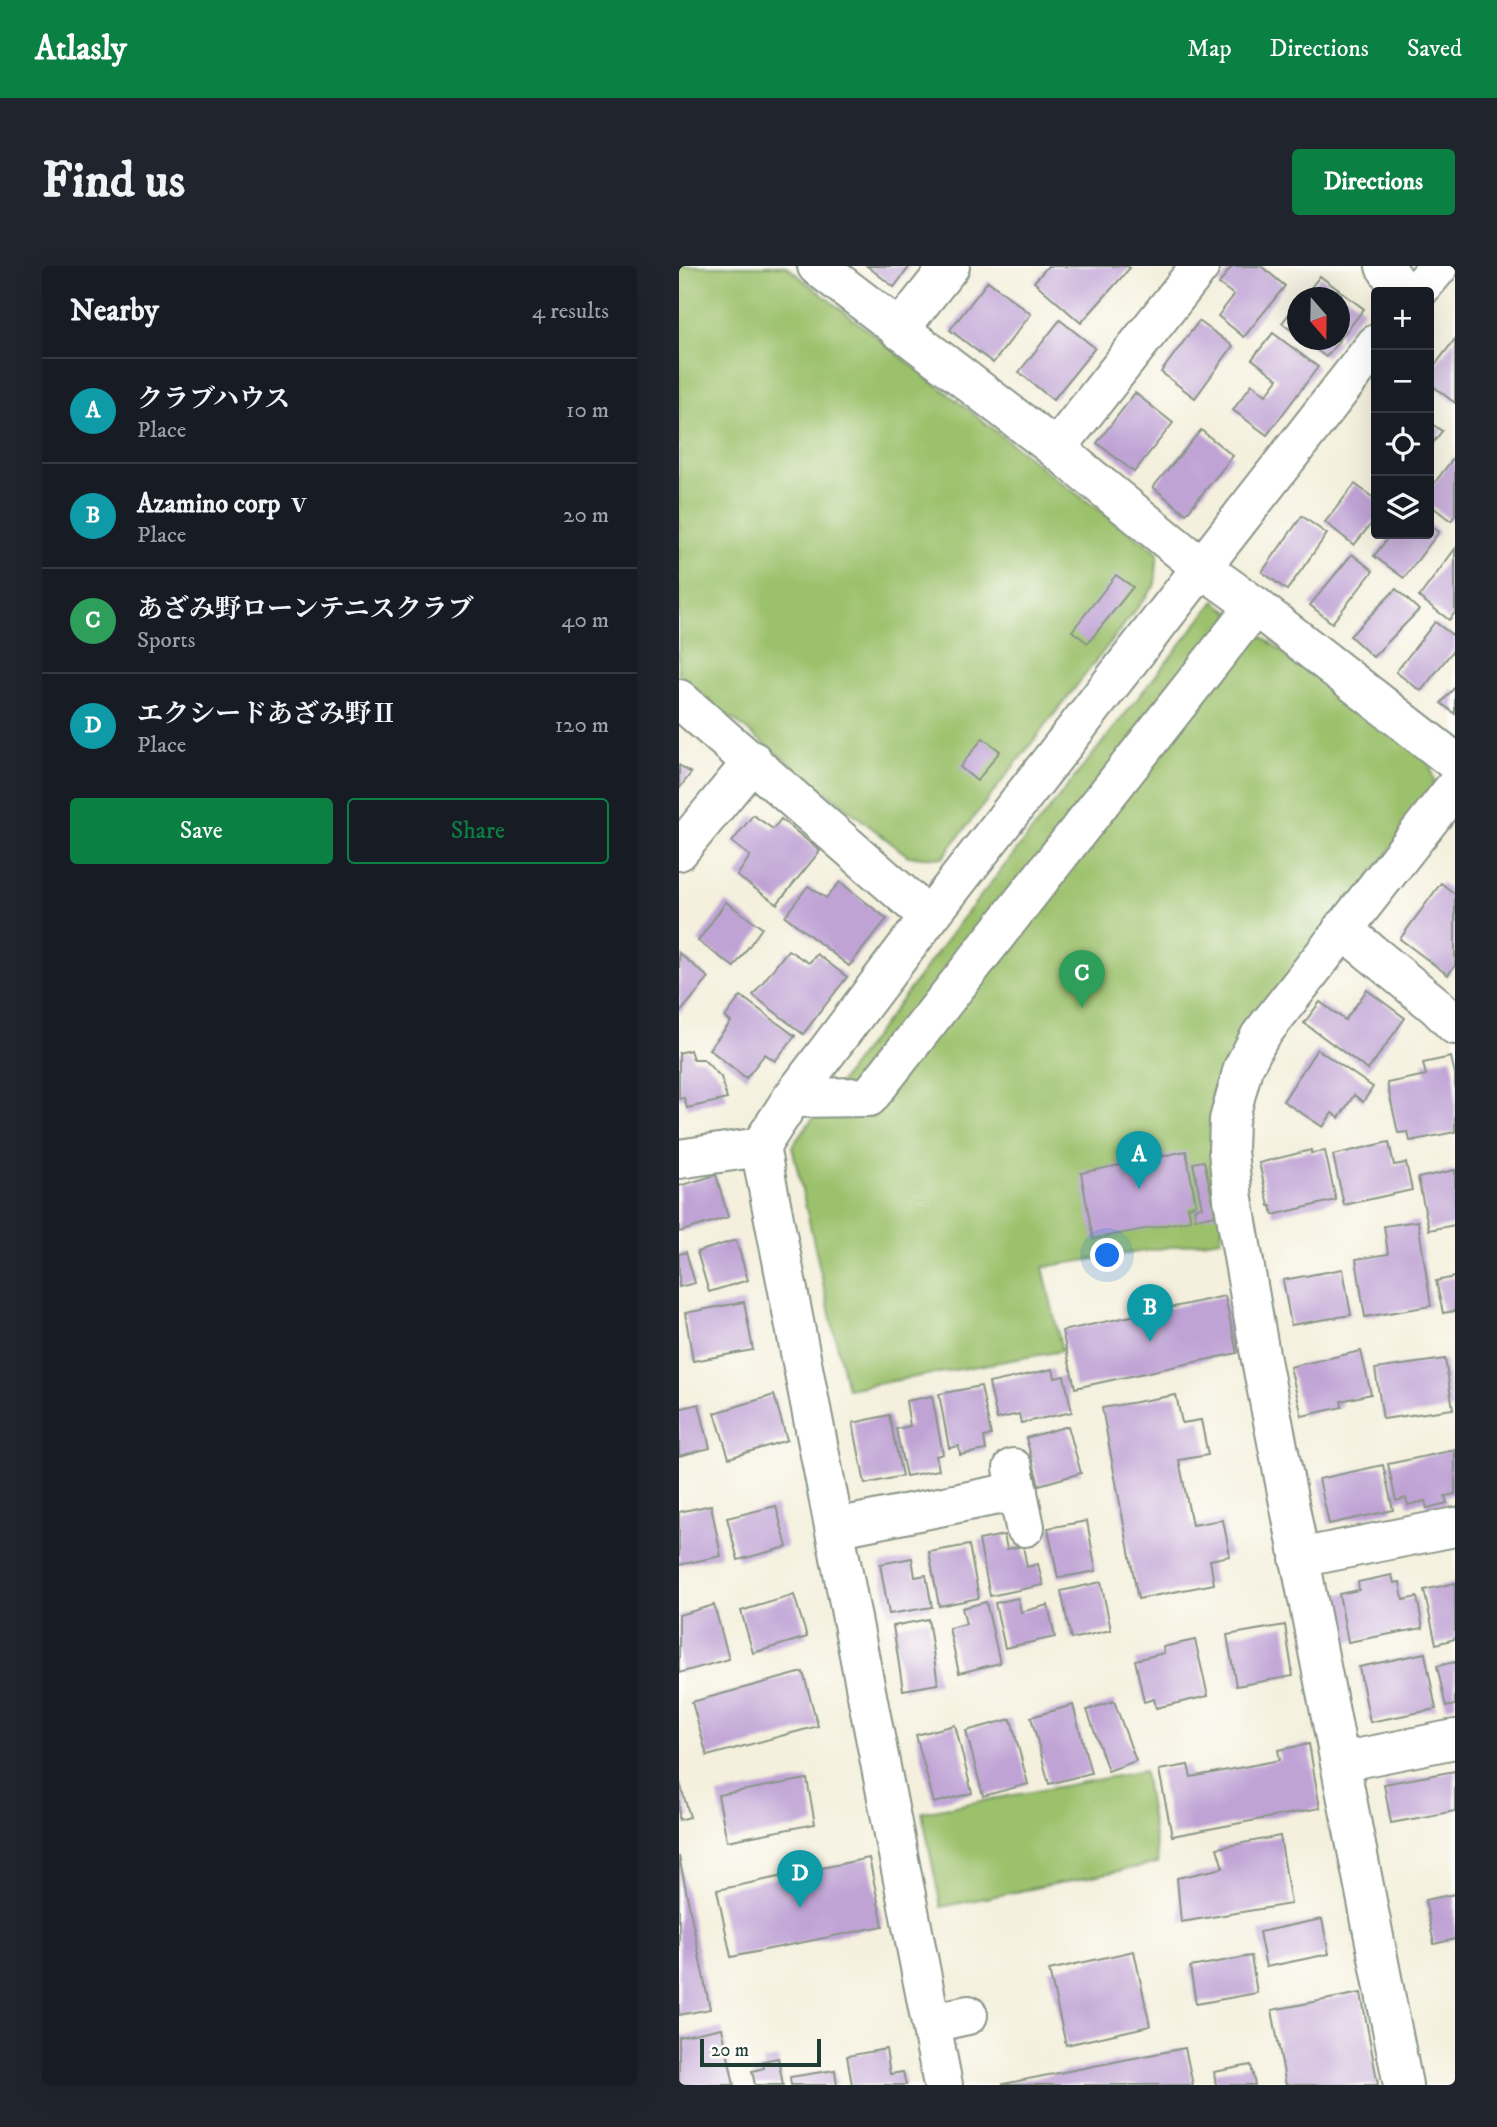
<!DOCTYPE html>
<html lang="en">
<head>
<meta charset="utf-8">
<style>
  :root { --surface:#171b24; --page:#20242c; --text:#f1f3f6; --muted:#9ea1a6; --line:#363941; --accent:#0b8043 }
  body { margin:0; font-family:"IM FELL DW Pica","Noto Serif JP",serif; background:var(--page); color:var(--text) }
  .controls { position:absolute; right:21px; top:21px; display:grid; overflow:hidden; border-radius:7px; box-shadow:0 7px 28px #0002 }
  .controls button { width:63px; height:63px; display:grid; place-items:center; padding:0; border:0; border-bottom:2px solid var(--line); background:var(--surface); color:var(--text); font:35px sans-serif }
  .compass { position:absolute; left:608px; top:21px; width:63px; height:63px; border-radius:50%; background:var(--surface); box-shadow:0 7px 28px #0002; rotate:160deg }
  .scale { position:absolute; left:21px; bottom:18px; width:121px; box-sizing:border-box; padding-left:7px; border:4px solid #1f3d34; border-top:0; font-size:19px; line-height:24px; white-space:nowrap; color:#1f3d34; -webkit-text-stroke:5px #fdfcf7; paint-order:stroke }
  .you { position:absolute; left:429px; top:990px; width:24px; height:24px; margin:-18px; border:5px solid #fff; border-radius:50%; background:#1a73e8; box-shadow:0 0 0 10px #1a73e833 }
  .badge { display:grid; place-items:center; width:46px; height:46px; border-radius:50%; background:var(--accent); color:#fff; font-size:23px; font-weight:700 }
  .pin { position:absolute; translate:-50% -58px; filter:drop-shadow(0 2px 4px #0008) }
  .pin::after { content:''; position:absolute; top:37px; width:24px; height:21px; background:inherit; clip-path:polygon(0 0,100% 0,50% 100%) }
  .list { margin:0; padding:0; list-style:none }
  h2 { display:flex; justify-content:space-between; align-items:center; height:91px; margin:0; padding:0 28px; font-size:30px }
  h2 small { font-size:23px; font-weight:400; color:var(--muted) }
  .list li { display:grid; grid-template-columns:46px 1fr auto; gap:21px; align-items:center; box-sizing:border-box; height:105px; padding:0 28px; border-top:2px solid var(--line) }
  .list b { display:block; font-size:26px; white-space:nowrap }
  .list p { margin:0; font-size:23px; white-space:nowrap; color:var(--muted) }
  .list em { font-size:23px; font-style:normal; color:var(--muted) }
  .actions { display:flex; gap:14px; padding:21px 28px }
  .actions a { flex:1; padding:16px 0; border:2px solid var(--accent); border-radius:7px; text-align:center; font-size:24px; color:var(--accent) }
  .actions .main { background:var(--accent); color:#fff }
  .icon { flex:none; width:38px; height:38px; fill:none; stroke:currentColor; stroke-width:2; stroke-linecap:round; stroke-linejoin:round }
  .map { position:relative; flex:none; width:776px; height:1819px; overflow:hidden; border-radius:7px }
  header { display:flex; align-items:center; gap:42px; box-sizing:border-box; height:98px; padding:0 35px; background:var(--accent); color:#fff }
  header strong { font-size:33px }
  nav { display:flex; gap:38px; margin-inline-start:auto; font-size:24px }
  .intro { display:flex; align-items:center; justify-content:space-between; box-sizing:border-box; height:168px; padding:0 42px }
  h1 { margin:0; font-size:49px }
  .button { padding:18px 32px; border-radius:7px; background:var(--accent); color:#fff; font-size:24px; font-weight:700 }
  main { display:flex; gap:42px; padding:0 42px }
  aside { flex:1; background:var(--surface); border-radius:7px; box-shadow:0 7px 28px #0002 }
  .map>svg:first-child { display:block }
  .grass { fill:#9cc16c; stroke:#5e7f50; stroke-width:2 }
  .building { fill:#bfa3d5 }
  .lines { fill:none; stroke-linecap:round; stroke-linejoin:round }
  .minor-casing { stroke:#8a9688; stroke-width:42 }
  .minor { stroke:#fff; stroke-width:38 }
</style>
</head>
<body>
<header>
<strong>Atlasly</strong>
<nav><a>Map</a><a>Directions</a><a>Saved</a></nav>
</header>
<div class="intro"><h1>Find us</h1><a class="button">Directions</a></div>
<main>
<aside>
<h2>Nearby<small>4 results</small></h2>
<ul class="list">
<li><span class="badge" style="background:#0f9aa8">A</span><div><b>クラブハウス</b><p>Place</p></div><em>10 m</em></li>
<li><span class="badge" style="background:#0f9aa8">B</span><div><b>Azamino corp ⅴ</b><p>Place</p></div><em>20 m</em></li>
<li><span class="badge" style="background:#2e9e5b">C</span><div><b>あざみ野ローンテニスクラブ</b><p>Sports</p></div><em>40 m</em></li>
<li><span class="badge" style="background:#0f9aa8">D</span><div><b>エクシードあざみ野Ⅱ</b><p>Place</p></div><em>120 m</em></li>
</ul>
<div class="actions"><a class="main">Save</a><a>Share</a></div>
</aside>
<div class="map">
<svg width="776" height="1819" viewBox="0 0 776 1819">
  <rect width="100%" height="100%" fill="#fdfcf7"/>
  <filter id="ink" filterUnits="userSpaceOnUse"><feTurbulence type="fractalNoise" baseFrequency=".0143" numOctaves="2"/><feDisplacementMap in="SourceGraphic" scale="14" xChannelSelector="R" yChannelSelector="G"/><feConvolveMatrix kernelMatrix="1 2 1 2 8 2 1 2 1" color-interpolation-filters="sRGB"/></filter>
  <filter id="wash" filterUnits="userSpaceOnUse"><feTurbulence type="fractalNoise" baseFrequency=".00686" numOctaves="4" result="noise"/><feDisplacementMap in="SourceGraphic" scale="28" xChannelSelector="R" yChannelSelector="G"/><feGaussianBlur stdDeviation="1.57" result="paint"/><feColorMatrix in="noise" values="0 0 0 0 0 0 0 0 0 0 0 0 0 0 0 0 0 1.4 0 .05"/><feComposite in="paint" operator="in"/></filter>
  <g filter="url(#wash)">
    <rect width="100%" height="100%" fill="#f4f0dd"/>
    <g class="grass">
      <polygon points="0,0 107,0 380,215 479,286 476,319 263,592 229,590 0,411"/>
      <polygon points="536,335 750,496 757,523 562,781 542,973 364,1001 383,1085 168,1123 113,880 284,652"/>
      <polygon points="465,1505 479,1597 262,1641 243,1546"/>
    </g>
    <g id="blocks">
      <g class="building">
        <polygon points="188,0 231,0 215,21"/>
        <polygon points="369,0 448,0 451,2 402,57 355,16"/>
        <polygon points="553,0 582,0 606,20 565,71 539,50 555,29 540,18"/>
        <polygon points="641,10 685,43 647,91 624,74 660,74 660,32 624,32"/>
        <polygon points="309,15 352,48 314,97 271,64"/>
        <polygon points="618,38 618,69 603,57"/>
        <polygon points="381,54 416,82 374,134 340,106"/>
        <polygon points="520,55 554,80 516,132 482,106"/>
        <polygon points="594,67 639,101 588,169 554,144 573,118 587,129 599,113 573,93"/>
        <polygon points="776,73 776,137 750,117 750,107"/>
        <polygon points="456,127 494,157 455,206 418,177"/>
        <polygon points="750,156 763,165 750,182"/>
        <polygon points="522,164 554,190 507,248 474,221"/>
        <polygon points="776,190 776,249 772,255 750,238 750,224"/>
        <polygon points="676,218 697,234 697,252 675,279 646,256"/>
        <polygon points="623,250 648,268 608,324 583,306"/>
        <polygon points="750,258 760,266 725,312 695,290 712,268 750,268"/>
        <polygon points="776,283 776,347 770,354 740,331"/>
        <polygon points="673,288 694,305 653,357 631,339"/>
        <polygon points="437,309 454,321 409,377 393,365"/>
        <polygon points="717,323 740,344 694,391 671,370"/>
        <polygon points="756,356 776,371 776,382 742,425 717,406"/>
        <polygon points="776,421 776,448 762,437"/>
        <polygon points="304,472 321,485 298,515 281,501"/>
        <polygon points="0,499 12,507 0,523"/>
        <polygon points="74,549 94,563 102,553 141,585 98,638 58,610 71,590 53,576"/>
        <polygon points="161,616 208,653 170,700 106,650 129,620 147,632"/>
        <polygon points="762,617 776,628 776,699 769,709 721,673"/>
        <polygon points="47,636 83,662 55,701 19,675"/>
        <polygon points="109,684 130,697 138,688 168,711 124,768 74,729"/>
        <polygon points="0,687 30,712 0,748"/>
        <polygon points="688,724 726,752 689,804 625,757 641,736 666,754"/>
        <polygon points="62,730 116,770 96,795 86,788 67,812 30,783 52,756 46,751"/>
        <polygon points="638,783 694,821 684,836 675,829 660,852 653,847 644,861 604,835"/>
        <polygon points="11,784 14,793 24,793 42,811 48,833 8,842 5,832 0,833 0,787"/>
        <polygon points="772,791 776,808 776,866 731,875 729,866 719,867 708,817 747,809 744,797"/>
        <polygon points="710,876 715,899 727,897 733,924 665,939 654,889"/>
        <polygon points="632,884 632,887 646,885 657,934 594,949 592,940 590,940 580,897"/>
        <polygon points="507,885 517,939 509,941 512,954 414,973 402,907"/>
        <polygon points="525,895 537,949 517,953 515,943 523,941 514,897"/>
        <polygon points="776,904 776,959 750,964 739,912"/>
        <polygon points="37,909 49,951 0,966 0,920"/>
        <polygon points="739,955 752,1040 686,1051 677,993 709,988 705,960"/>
        <polygon points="57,974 69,1014 30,1026 18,986"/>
        <polygon points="7,986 16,1017 0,1021 0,988"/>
        <polygon points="664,1003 672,1049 612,1059 604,1014"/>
        <polygon points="776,1011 776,1045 764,1047 757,1015"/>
        <polygon points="546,1030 558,1087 396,1122 383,1065"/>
        <polygon points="65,1036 74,1084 14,1095 6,1047"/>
        <polygon points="682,1085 692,1128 662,1135 663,1141 623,1150 611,1101"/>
        <polygon points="766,1093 774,1143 704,1153 696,1103"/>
        <polygon points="374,1103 376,1112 385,1110 393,1146 342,1157 340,1148 318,1153 310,1117"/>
        <polygon points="302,1120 312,1169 305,1171 307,1184 281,1189 280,1180 270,1182 260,1128"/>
        <polygon points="95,1129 108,1174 50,1192 36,1147"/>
        <polygon points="497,1129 503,1157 522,1154 529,1189 500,1194 513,1259 544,1254 551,1290 531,1294 535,1318 459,1333 423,1142"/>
        <polygon points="253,1130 264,1188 257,1190 260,1204 227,1210 217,1163 231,1160 227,1135"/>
        <polygon points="20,1138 31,1182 0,1190 0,1143"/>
        <polygon points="210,1149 223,1210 186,1218 174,1157"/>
        <polygon points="389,1160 402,1207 360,1219 347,1172"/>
        <polygon points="776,1184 776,1228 766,1230 768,1237 748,1242 746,1235 729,1239 727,1232 717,1235 709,1198"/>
        <polygon points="704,1199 714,1244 650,1258 640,1213"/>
        <polygon points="32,1239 42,1290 0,1299 0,1246"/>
        <polygon points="97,1240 108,1281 59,1294 48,1252"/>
        <polygon points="408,1255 417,1305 379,1312 369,1262"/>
        <polygon points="325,1269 328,1283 344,1280 348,1301 359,1298 364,1319 311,1330 300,1274"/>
        <polygon points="290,1279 300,1332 260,1340 250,1286"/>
        <polygon points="233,1292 236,1311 247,1309 253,1341 210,1348 201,1298"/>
        <polygon points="713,1309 715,1317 721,1316 724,1334 738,1331 744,1362 669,1376 660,1328 680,1324 679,1316"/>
        <polygon points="422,1316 432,1364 392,1373 382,1325"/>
        <polygon points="776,1317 776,1373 757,1378 745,1324"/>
        <polygon points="115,1329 128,1371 74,1387 62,1345"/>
        <polygon points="339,1332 342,1346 369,1339 376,1371 326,1382 316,1337"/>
        <polygon points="307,1336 321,1397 280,1407 270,1362 287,1358 283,1342"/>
        <polygon points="35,1339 50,1393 0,1407 0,1349"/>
        <polygon points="249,1353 259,1418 224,1424 214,1360"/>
        <polygon points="606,1359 614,1410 557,1420 548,1369"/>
        <polygon points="516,1374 529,1430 477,1442 475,1433 465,1436 456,1394 485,1387 484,1381"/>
        <polygon points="746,1387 757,1443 691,1456 680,1401"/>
        <polygon points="776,1396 776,1439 767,1441 758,1400"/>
        <polygon points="124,1406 139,1460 28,1490 13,1436"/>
        <polygon points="435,1435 457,1495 429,1505 408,1444"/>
        <polygon points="394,1439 412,1507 370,1518 352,1451"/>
        <polygon points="332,1453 349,1518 304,1530 287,1465"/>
        <polygon points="276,1459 293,1527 255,1537 237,1469"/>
        <polygon points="630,1478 641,1542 493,1570 480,1504 509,1499 512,1511 601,1494 599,1484"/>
        <polygon points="776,1505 776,1545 712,1557 705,1518"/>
        <polygon points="128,1513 136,1558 48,1575 39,1529"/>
        <polygon points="0,1514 11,1551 0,1554"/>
        <polygon points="601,1570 612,1638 502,1656 498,1612 544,1602 538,1582"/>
        <polygon points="0,1590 31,1743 0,1749"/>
        <polygon points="190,1592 204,1660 52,1691 38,1624"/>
        <polygon points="776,1628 776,1673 755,1678 746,1634"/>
        <polygon points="643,1653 650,1688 587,1701 580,1666"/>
        <polygon points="455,1685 471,1760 387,1779 370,1704"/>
        <polygon points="572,1690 578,1727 517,1738 511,1701"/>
        <polygon points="682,1727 699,1819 607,1819 593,1744"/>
        <polygon points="43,1762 55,1819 0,1819 0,1771"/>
        <polygon points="506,1782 514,1819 324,1819 324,1818"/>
        <polygon points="207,1783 211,1808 224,1806 227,1819 173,1819 168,1790"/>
        <polygon points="99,1792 104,1819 76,1819 73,1805 85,1802 84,1795"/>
        <polygon points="572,1799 576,1819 537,1819 535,1806"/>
        <polygon points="156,1804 158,1819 112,1819 111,1811"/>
      </g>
    </g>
  </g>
  <g filter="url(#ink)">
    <use href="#blocks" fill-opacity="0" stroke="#8a9688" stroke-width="2"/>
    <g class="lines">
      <g class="minor-casing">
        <g id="minor">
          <polyline points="138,0 377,183 523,302 576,340 776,496"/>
          <polyline points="706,0 723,26"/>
          <polyline points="738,26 760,0"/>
          <polyline points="220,64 271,0"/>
          <polyline points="377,183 521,0"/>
          <polyline points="0,433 250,651"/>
          <polyline points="0,585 74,495"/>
          <polyline points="663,663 757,740 776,759"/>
          <polyline points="113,832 190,831 576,340"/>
          <polyline points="0,893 81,881"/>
          <polyline points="334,1202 346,1261"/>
          <polyline points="156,1262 339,1225"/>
          <polyline points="620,1292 776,1261"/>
          <polyline points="661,1496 776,1473"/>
          <polyline points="252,1757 289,1749"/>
          <polyline points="264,1819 81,881 113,832 250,651 697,78"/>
          <polyline points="724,1819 582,1094 554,933 549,885 550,854 564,802 581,770 776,521"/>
        </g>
      </g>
      <use href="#minor" class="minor"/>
    </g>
  </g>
</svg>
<div class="controls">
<button>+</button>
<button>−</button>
<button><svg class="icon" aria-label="locate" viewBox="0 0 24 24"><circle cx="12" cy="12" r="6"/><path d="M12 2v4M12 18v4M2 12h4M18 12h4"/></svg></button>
<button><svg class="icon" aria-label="layers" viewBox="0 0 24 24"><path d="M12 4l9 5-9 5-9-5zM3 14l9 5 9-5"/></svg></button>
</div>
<svg class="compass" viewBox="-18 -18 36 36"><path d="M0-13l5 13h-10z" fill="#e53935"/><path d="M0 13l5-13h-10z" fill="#9ea1a6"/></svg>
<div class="scale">20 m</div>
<div class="you"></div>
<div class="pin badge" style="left:460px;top:923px;background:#0f9aa8">A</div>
<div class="pin badge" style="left:471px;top:1076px;background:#0f9aa8">B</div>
<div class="pin badge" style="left:403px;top:742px;background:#2e9e5b">C</div>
<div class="pin badge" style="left:121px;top:1642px;background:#0f9aa8">D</div>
</div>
</main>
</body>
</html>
